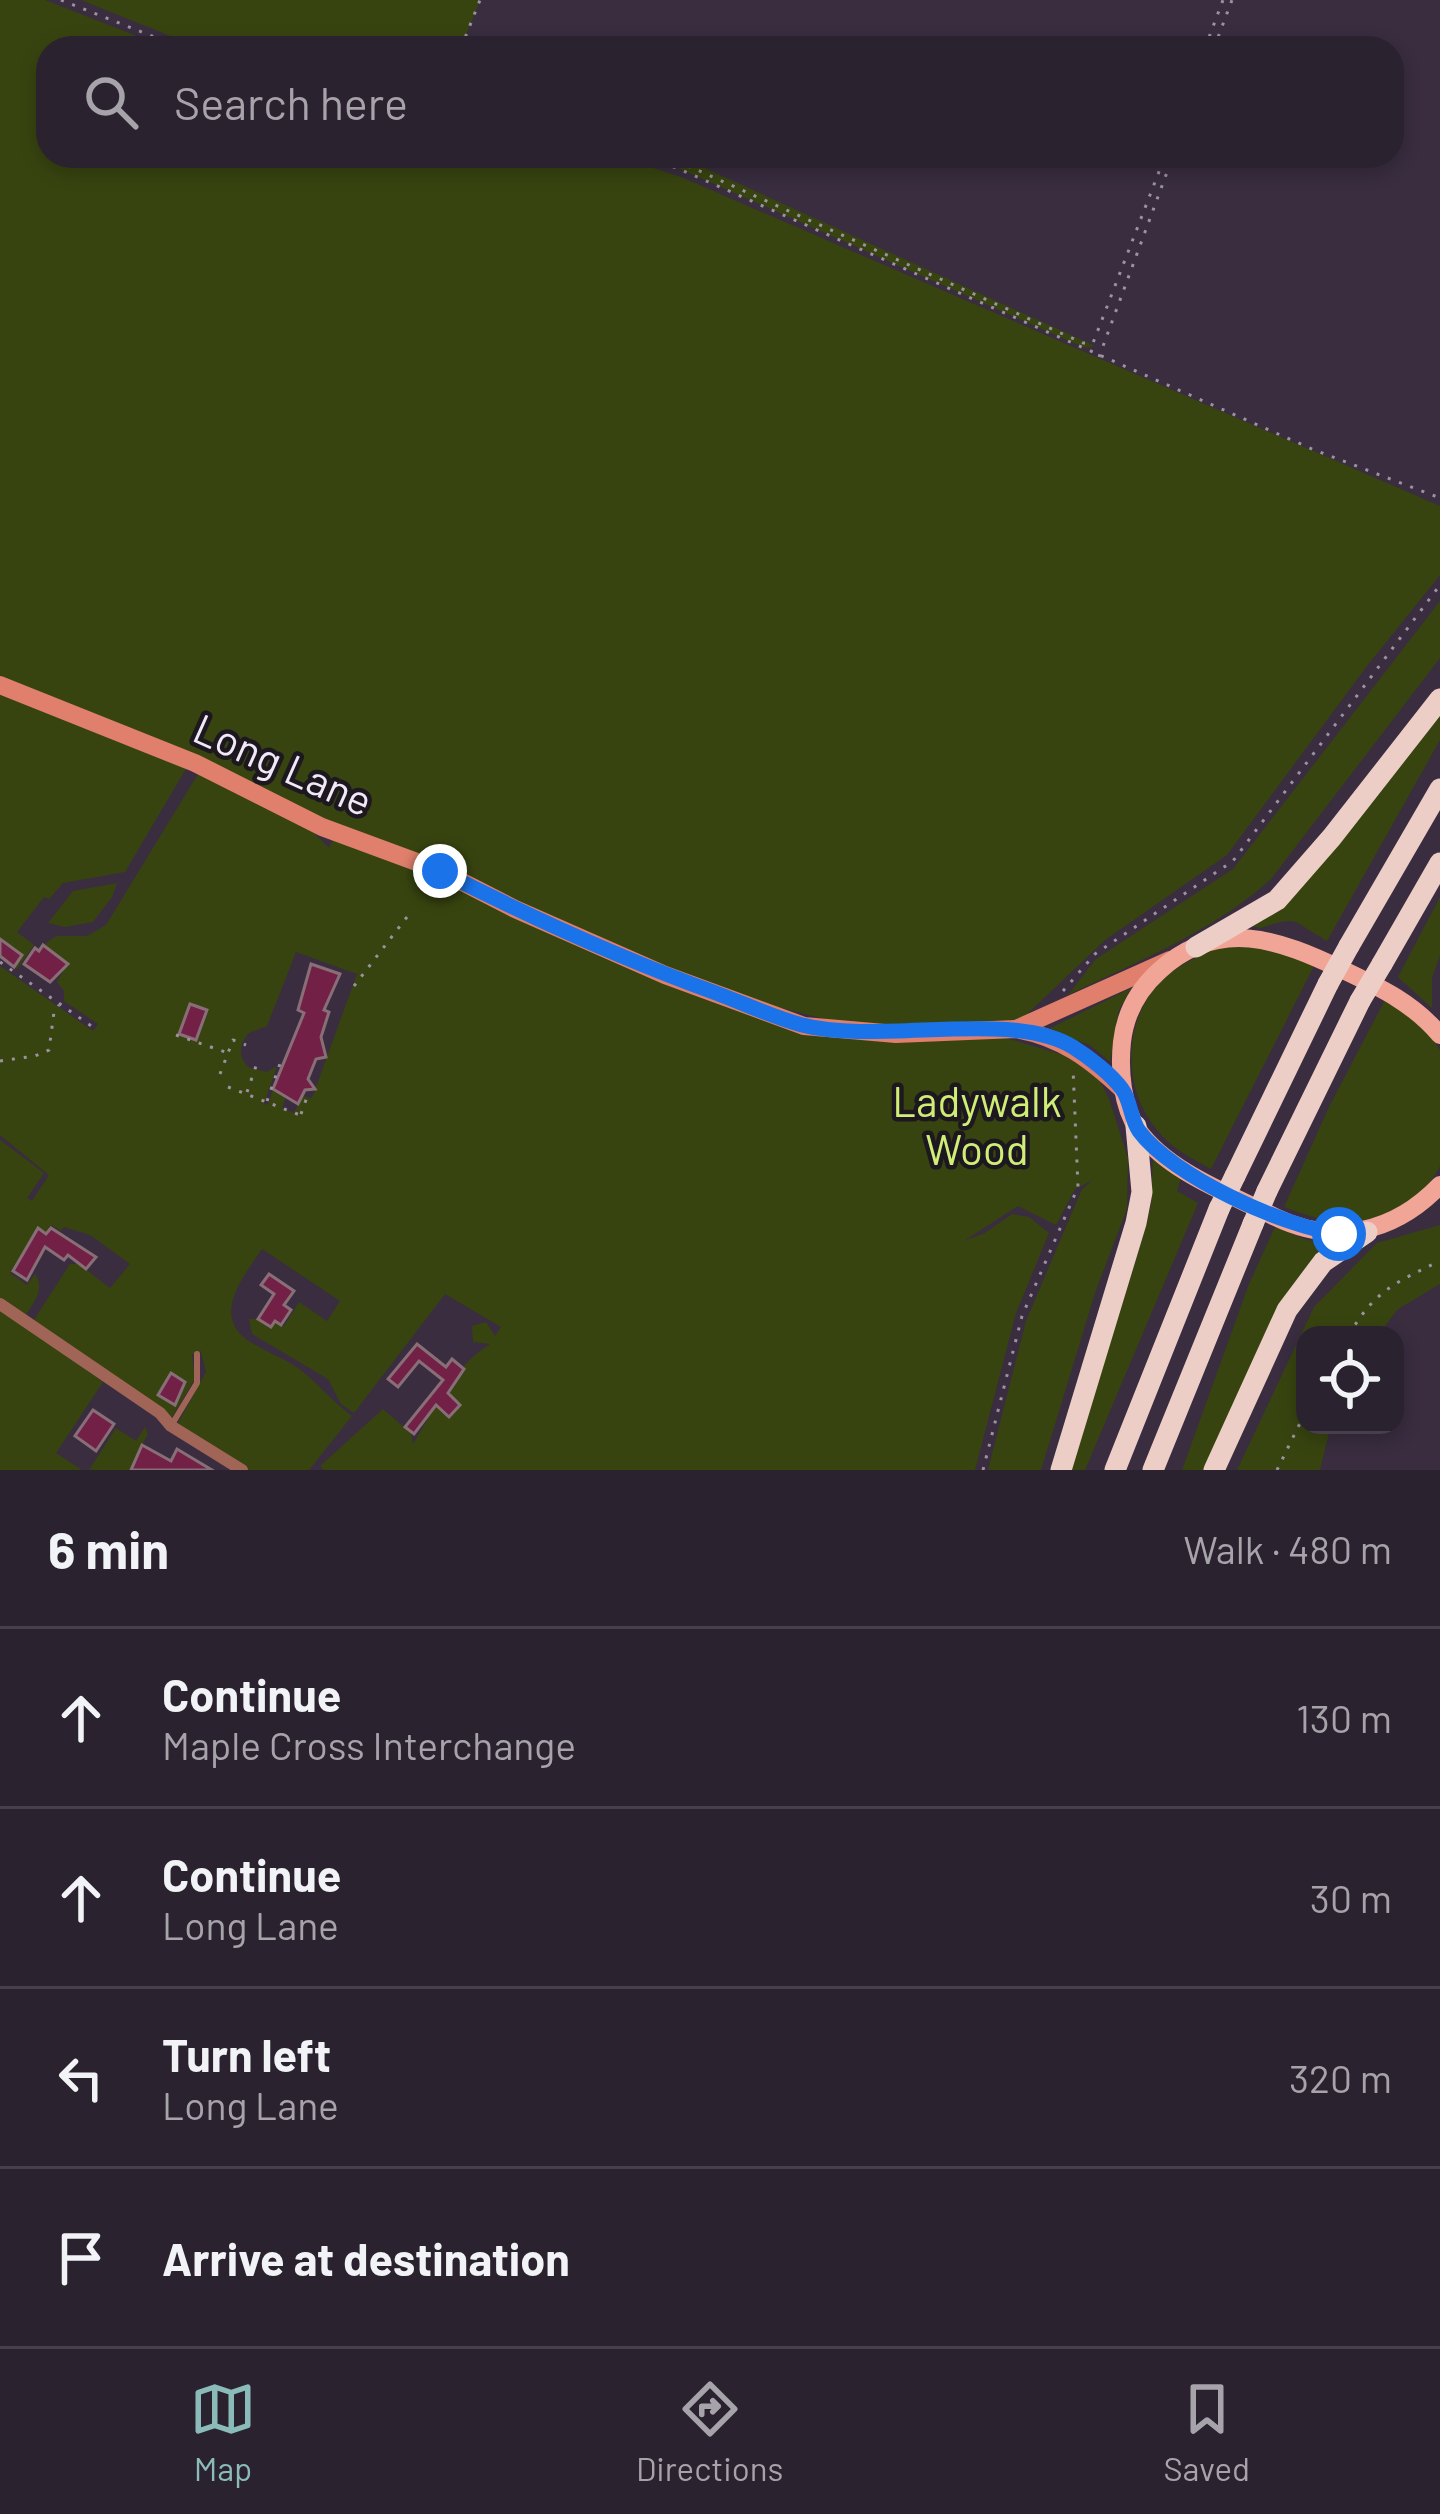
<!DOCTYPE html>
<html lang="en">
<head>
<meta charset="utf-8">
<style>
  :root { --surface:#2b222f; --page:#372f3b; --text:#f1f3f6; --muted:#a6a4aa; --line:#473f4b; --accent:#8bbbb9 }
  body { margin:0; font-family:Barlow,sans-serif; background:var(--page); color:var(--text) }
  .controls { position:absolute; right:36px; bottom:36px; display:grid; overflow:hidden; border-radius:24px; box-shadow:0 6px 18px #0003 }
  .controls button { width:108px; height:108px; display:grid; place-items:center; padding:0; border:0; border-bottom:3px solid var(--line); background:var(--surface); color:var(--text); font:60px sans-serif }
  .stop { position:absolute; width:36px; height:36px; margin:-27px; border:9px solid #1a73e8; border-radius:50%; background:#fff }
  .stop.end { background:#1a73e8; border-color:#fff; box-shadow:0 3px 12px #0008 }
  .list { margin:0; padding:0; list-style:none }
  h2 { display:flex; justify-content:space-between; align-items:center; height:156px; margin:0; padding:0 48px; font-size:51px }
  h2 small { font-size:39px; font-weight:400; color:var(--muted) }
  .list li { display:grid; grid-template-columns:78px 1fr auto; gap:36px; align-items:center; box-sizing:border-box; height:180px; padding:0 48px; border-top:3px solid var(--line) }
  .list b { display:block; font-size:45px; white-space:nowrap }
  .list p { margin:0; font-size:39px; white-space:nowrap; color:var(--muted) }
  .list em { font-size:39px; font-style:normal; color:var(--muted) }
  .icon { flex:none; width:66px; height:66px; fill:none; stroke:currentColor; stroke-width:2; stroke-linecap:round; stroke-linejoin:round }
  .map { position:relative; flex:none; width:1440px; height:1470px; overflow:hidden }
  .search { position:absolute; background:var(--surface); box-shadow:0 6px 18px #0003; left:36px; right:36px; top:36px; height:132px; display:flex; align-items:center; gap:30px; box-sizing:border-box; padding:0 42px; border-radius:36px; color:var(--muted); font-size:45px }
  .sheet { height:876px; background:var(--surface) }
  nav { display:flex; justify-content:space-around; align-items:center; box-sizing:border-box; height:168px; border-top:3px solid var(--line); background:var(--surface); font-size:33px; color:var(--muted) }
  nav a { display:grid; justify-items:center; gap:6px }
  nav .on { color:var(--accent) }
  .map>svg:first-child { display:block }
  .green { fill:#384410; fill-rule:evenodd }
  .building { fill:#732046; stroke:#886e77; stroke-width:3 }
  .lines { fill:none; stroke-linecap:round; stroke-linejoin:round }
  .path { stroke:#9c92a1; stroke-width:3; stroke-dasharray:3 9; stroke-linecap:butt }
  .lane { stroke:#a16558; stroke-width:6 }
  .street { stroke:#a16558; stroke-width:12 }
  .secondary { stroke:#df7f6c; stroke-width:18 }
  .primary { stroke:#f1a596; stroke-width:18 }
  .highway { stroke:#edcec7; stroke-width:21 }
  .highway-bridge { stroke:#edcec7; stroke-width:21 }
  .route { stroke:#1a73e8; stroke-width:15 }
  .labels { text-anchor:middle; stroke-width:9; stroke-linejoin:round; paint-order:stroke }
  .street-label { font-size:42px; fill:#f1e9f5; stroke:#1d1820 }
  .park-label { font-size:42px; fill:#d0ee75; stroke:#1d1820 }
</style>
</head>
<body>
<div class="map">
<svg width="1440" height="1470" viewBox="0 0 1440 1470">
  <rect width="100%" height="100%" fill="#392d3f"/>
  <g class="green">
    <polygon points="0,0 45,0 167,48 48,48 48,156 462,156 499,165 641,164 681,177 1440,506 1440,575 1367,666 1227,855 1105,940 1024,1017 985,1026 896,1027 837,1022 777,1007 672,970 278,803 0,680"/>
    <polygon points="81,0 480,0 461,48 200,48"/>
    <polygon points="651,156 687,160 1095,346 1085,348"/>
    <path d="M1440 601V658L1271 879C1214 931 1136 962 1068 995L1096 959 1233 869Z"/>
    <polygon points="0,690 187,767 125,872 63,883 49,899 44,897 17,932 34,945 17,969 0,957"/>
    <path d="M1440 707V740L1327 941C1290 921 1302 915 1261 928L1251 926Z"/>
    <path d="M198 774 314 833 329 848 333 839 346 840 802 1030 999 1036 1070 1057 1099 1079 1109 1099 1128 1158 1127 1209 1096 1290 1041 1470H988L1026 1321 1082 1189 1093 1180 1075 1189 1056 1225 1018 1206 964 1241 985 1233 1012 1214 1029 1217 1049 1233 1016 1313 975 1470H324L320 1466 383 1409 411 1433 413 1444 436 1405 449 1417C447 1383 462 1362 490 1344L473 1342 472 1326 486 1322 495 1336 501 1327 445 1294 354 1413 341 1404 328 1379 252 1334 249 1319H258L270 1327 275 1321 284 1326 299 1302 327 1321 340 1301 262 1249C245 1274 212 1314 246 1339 261 1350 280 1356 295 1366 316 1380 331 1401 352 1416L309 1470H247L177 1425 206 1372 201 1351 192 1355 195 1379 172 1417H168L32 1323 70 1264H79L110 1288 130 1264 90 1235 64 1227 61 1231 52 1225 46 1234 38 1228 10 1273 27 1285 35 1274C46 1290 33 1303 24 1318L0 1301V1140L44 1173 27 1198 32 1201 49 1175 0 1135V966L93 1031 98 1024 64 1001V991L57 982 67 964 43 945 56 936H87L106 925ZM296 952 357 974 312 1098 302 1096 294 1113 282 1108 286 1096 273 1089 268 1105 264 1104 277 1066 267 1072 250 1068C237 1058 239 1044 249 1033L267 1026ZM191 1004 209 1009 197 1041 179 1034Z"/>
    <polygon points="117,883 112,897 93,922 65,927 48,923 73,891"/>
    <polygon points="1440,897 1440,955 1432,978 1432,1008 1398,977"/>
    <path d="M1224 946H1259L1315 964 1211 1169C1192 1158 1172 1149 1158 1131 1118 1085 1123 1007 1173 971 1188 960 1206 953 1224 946Z"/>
    <polygon points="1131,988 1119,1010 1110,1062 1090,1045 1047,1030"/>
    <path d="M1385 1000 1421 1022 1440 1050V1166C1425 1199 1377 1224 1342 1222 1322 1221 1303 1214 1284 1207L1329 1107Z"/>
    <polygon points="1153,1156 1181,1177 1177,1191 1198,1203 1085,1470 1068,1470 1143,1236 1151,1205"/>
    <polygon points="1440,1225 1440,1284 1398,1309 1378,1335 1305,1335 1305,1425 1331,1425 1320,1470 1237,1470 1314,1307 1377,1243"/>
    <polygon points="1275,1227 1307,1240 1337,1243 1310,1267 1212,1470 1182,1470 1249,1284"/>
    <polygon points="0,1309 103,1382 56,1453 82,1470 0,1470"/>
    <polygon points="145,1427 148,1434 135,1458 151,1470 89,1470 116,1428 136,1441"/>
  </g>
  <g class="building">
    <polygon points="0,939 22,955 14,967 0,956"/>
    <polygon points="43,945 68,964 50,982 24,964 35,948 39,951"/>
    <polygon points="311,964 340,974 324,1010 329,1012 321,1037 326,1057 316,1059 308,1079 315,1089 305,1090 298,1104 273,1089 304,1013 298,1010"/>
    <polygon points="190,1004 207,1010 196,1040 179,1034"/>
    <polygon points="38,1228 46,1234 51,1228 96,1257 86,1269 68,1255 64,1260 45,1247 27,1280 13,1271"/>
    <polygon points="269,1274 294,1291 284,1305 291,1310 281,1325 275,1321 271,1327 258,1319 274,1294 261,1285"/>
    <polygon points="417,1344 446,1367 452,1359 464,1369 448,1393 460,1405 449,1417 436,1405 414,1434 405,1427 443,1380 419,1361 398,1387 388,1379"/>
    <polygon points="171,1373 185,1382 175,1405 158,1395"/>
    <polygon points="93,1410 114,1424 96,1451 75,1436"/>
    <polygon points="142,1445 171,1461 177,1449 212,1470 131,1470"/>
  </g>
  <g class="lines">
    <g class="path">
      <polyline points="61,0 182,48"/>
      <polyline points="461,48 480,0"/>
      <polyline points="1205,48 1223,0"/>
      <polyline points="1214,48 1232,0"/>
      <polyline points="494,156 590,156"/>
      <polyline points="614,156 635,157 677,168 1312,449 1440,498"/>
      <polyline points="666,156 1083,343 1093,343 1165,156"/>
      <polyline points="1099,357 1173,156"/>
      <polyline points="0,962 97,1030"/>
      <polyline points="354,986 407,917"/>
      <polyline points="1063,991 1095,954 1233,861 1440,585"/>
      <polyline points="176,1035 228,1053"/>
      <polyline points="0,1061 35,1056 49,1050 54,1012 59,1005"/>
      <polyline points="220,1074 233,1040 246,1045"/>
      <polyline points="228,1087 305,1117"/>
      <polyline points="247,1092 256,1066"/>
      <polyline points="267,1101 282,1058"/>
      <polyline points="301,1114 307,1097"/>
      <path d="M1349 1335C1374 1291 1396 1282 1440 1261"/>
      <polyline points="983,1470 1022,1316 1078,1187 1073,1068"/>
      <polyline points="1277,1470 1305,1413"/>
    </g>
    <polyline class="lane" points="171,1426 197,1383 197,1354"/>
    <polyline class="street" points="0,1304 160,1413 171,1426 242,1470"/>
    <g class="secondary">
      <path d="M0 685 195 763 322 827 441 871 515 909 665 975 804 1026 896 1034 1016 1029C1061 1037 1090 1059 1123 1090"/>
      <polyline points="1016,1029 1170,960"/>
    </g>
    <path class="primary" d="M1440 1035C1413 1003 1381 988 1343 970 1280 940 1219 916 1159 971 1138 990 1125 1015 1122 1042 1119 1070 1122 1106 1138 1130 1168 1172 1230 1194 1275 1217 1335 1246 1394 1233 1440 1185"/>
    <g class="highway">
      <polyline points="1349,946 1440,789"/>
      <polyline points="1196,947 1277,900 1332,837 1440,699"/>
      <polyline points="1382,964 1440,863"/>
      <polyline points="1235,1176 1328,984"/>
      <polyline points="1267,1191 1360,1001"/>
      <polyline points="1061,1470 1136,1223 1142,1192 1136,1126"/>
      <polyline points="1115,1470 1219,1209"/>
      <polyline points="1153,1470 1253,1224"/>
      <polyline points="1214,1470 1287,1310 1323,1262 1367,1232"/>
    </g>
    <g class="highway-bridge">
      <polyline points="1328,984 1349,946"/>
      <polyline points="1360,1001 1382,964"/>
      <polyline points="1219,1209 1235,1176"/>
      <polyline points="1253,1224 1267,1191"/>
    </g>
  </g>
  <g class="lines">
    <path class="route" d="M440 871C530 917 622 959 716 993 745 1004 773 1017 802 1025 881 1045 1011 1009 1073 1047 1089 1057 1111 1074 1122 1089 1131 1101 1130 1118 1139 1131 1172 1176 1284 1227 1339 1234"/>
  </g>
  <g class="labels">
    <g class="street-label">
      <text transform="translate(283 765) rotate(24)" y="15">Long Lane</text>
    </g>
    <g class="park-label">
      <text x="977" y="1117">Ladywalk<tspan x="977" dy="48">Wood</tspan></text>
    </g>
  </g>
</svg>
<div class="controls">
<button><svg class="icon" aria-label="locate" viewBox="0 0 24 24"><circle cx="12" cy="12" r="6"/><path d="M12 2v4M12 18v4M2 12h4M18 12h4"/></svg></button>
</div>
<div class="stop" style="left:1339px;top:1234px"></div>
<div class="stop end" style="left:440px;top:871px"></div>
<div class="search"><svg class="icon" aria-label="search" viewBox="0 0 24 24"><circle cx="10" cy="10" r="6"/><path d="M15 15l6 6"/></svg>Search here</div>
</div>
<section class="sheet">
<h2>6 min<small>Walk · 480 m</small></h2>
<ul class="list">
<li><svg class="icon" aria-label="ahead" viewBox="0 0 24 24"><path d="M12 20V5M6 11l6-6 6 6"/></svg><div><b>Continue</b><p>Maple Cross Interchange</p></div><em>130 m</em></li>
<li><svg class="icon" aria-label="ahead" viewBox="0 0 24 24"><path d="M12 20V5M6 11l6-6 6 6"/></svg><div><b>Continue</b><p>Long Lane</p></div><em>30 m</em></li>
<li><svg class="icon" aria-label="left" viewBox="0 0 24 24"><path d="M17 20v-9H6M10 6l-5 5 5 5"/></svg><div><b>Turn left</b><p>Long Lane</p></div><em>320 m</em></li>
<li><svg class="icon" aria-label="arrive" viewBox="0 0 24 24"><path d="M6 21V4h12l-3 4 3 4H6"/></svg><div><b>Arrive at destination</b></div></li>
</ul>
</section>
<nav>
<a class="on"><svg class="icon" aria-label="map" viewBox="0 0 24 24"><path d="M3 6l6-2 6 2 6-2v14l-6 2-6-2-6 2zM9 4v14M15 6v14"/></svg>Map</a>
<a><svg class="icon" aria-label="directions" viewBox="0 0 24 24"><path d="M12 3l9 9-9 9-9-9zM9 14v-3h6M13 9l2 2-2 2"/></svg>Directions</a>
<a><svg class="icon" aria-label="saved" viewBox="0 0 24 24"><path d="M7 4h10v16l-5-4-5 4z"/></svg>Saved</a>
</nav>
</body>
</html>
